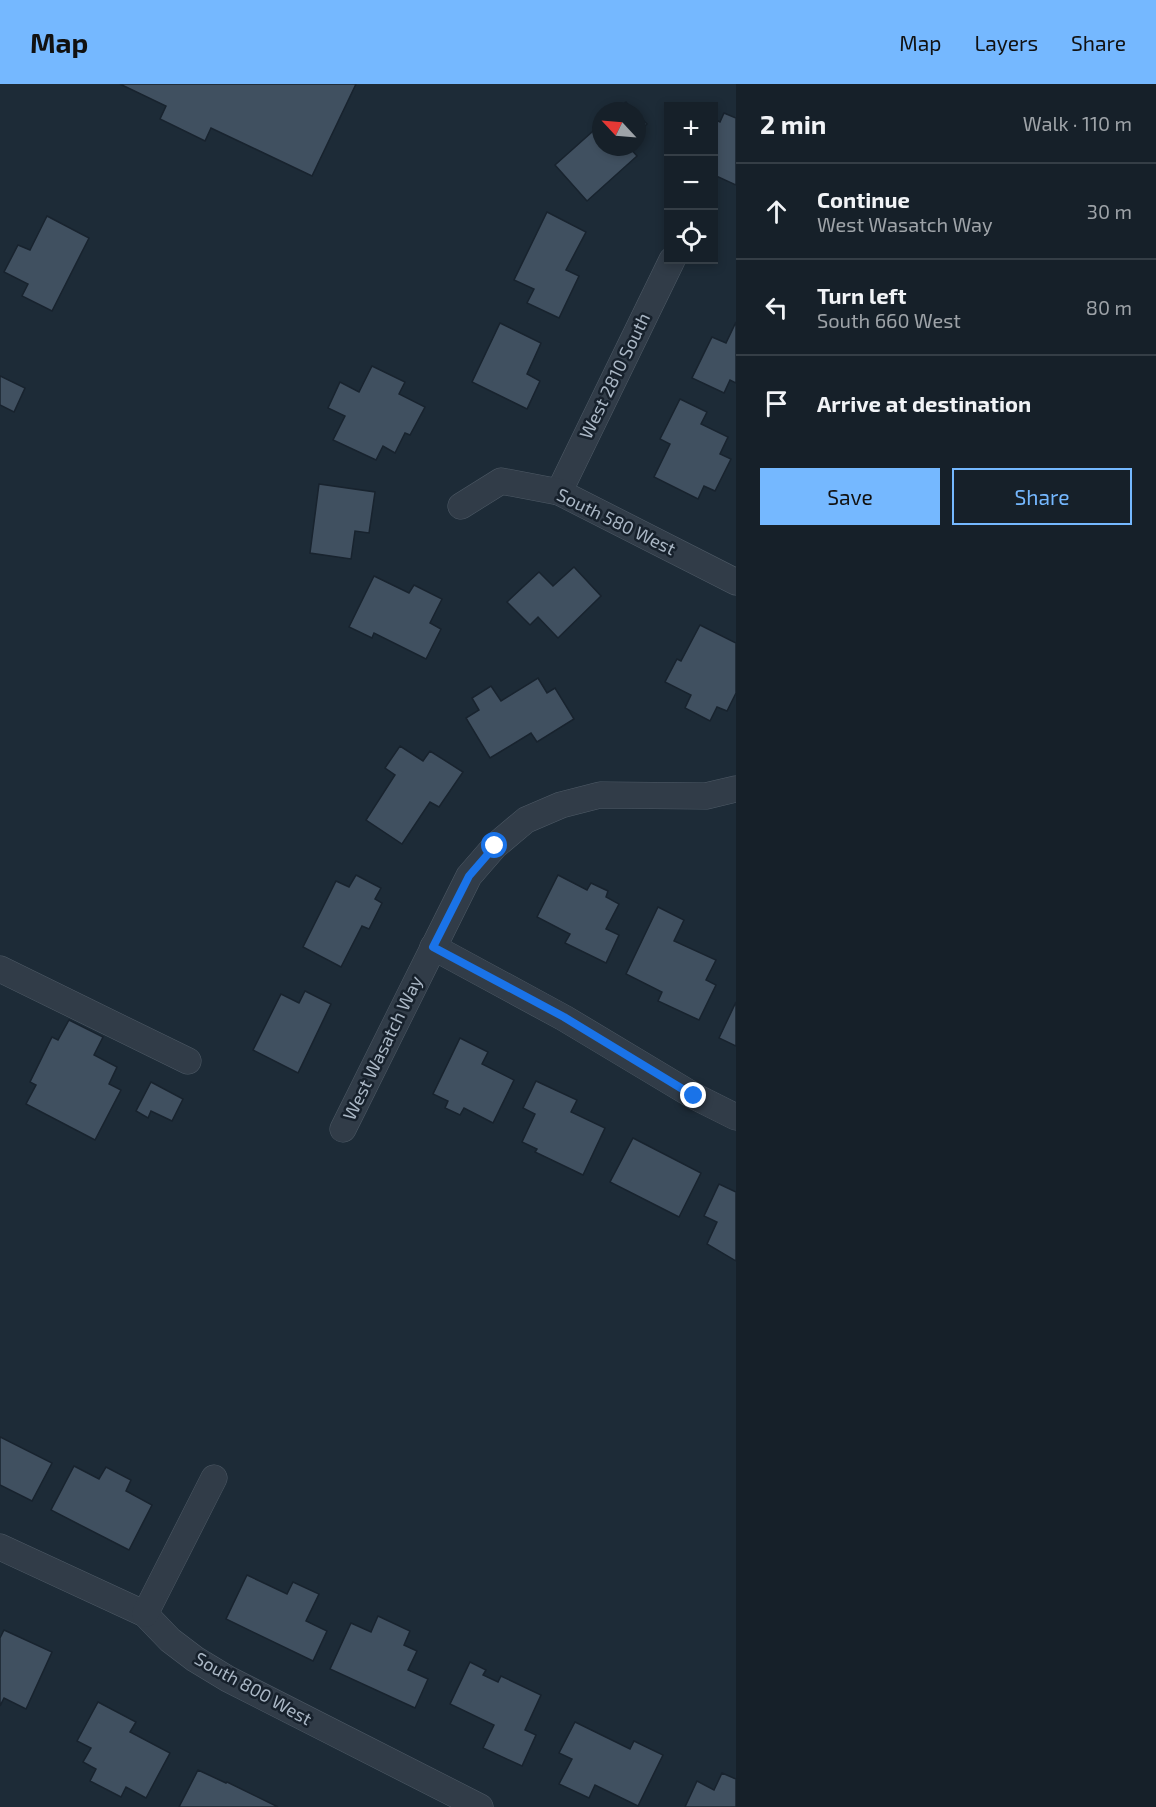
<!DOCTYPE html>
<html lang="en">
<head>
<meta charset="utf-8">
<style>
  :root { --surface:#162029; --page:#232d35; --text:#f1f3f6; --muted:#9ea3a8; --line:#353e46; --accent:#75b8ff }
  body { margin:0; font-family:"Exo 2",sans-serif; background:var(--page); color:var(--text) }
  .controls { position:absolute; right:18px; top:18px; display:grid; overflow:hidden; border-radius:0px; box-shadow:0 3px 9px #0003 }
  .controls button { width:54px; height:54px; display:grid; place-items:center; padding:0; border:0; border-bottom:2px solid var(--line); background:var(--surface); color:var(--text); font:30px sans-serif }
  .compass { position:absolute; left:592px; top:18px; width:54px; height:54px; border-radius:50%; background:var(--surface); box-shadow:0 3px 9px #0003; rotate:296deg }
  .stop { position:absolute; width:18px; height:18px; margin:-14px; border:4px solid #1a73e8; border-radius:50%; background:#fff }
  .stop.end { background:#1a73e8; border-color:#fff; box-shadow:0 2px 6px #0008 }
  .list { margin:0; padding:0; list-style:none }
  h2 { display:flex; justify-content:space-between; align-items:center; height:78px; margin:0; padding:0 24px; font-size:26px }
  h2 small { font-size:20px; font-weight:400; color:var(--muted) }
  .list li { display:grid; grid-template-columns:39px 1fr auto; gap:18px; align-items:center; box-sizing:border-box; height:96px; padding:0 24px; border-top:2px solid var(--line) }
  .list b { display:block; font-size:22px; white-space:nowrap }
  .list p { margin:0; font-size:20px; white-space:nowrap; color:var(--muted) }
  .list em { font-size:20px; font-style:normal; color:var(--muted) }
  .actions { display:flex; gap:12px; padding:18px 24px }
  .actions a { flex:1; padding:14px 0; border:2px solid var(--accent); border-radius:0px; text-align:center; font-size:21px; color:var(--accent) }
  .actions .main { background:var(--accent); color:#111 }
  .icon { flex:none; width:33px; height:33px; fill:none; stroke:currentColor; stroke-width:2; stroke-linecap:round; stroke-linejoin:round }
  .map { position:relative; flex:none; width:736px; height:1723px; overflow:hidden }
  header { display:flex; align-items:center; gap:36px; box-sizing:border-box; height:84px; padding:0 30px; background:var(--accent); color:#111 }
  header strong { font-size:28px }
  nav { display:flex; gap:33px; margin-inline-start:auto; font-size:21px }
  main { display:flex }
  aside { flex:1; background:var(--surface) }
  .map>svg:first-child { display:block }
  .building { fill:#405060; stroke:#18232e; stroke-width:1.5 }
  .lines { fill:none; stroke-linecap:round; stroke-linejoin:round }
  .minor-casing { stroke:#4e5a66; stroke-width:27 }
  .minor { stroke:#313c48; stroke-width:26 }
  .route { stroke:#1a73e8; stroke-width:8 }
  .labels { text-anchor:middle; stroke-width:5; stroke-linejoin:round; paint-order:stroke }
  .street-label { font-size:18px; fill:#aab7c5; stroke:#17212c }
</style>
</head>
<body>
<header>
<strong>Map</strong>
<nav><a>Map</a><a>Layers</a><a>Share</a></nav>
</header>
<main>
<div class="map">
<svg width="736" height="1723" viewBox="0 0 736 1723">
  <rect width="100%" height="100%" fill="#1d2b37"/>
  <g class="building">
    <polygon points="120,0 356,0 312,92 211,44 205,57 160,35 166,22"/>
    <polygon points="626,18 634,27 615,27"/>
    <polygon points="724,29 736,34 736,101 714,91 714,35 720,38"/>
    <polygon points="637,30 647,40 637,49"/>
    <polygon points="601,40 601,63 629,63 637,72 587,117 555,81"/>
    <polygon points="547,128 586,148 566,186 579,192 559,234 527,219 534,205 514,196"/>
    <polygon points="47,132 89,154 52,227 22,212 28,200 4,188 18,161 30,166"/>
    <polygon points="736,238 736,299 730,296 724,309 692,294 712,253 726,259"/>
    <polygon points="500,239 541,259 527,290 540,297 527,325 472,298"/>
    <polygon points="372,282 405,298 399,310 425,323 410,351 405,349 395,369 383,362 376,376 333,356 345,332 328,324 340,298 359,308"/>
    <polygon points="0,292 25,304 14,328 0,321"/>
    <polygon points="680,315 707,328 701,340 728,353 720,370 731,375 715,407 704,402 698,415 654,393 670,360 660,355"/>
    <polygon points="319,400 375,408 369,449 355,447 351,475 310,469"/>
    <polygon points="574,483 601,512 558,554 538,533 530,541 507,518 539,488 553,502"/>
    <polygon points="374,492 409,509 414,501 442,515 430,539 441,545 426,575 374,549 372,554 349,543"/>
    <polygon points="700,541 736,559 736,609 727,627 717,623 710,637 685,624 691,611 665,598 677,575 681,577"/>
    <polygon points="538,594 547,609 555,604 574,635 537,658 531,649 490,674 466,634 479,626 472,614 491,602 501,617"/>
    <polygon points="400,662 423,677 430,667 463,688 439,723 430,718 402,760 366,736 395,691 385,684"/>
    <polygon points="356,791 381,804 375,815 382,819 369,845 362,842 341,883 303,863 336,797 349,803"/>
    <polygon points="558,791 587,806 591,799 608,807 606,813 619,820 606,845 619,851 606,879 565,859 570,850 537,833"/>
    <polygon points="658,823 684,836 674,857 716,876 706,896 716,901 699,936 658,917 662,908 626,890"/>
    <polygon points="305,907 331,920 298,989 253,966 281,910 299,919"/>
    <polygon points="736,918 736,962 719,954"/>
    <polygon points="69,936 103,953 94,971 117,983 109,1000 121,1006 95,1056 26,1020 36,1001 30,998 52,953 58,956"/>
    <polygon points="460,954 488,968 482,980 514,996 493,1039 464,1024 460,1031 445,1024 448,1017 433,1010"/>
    <polygon points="536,997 577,1016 571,1028 605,1044 583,1091 535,1068 537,1065 522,1058 535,1030 523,1024"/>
    <polygon points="151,998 183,1015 172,1037 151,1027 148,1034 136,1027"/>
    <polygon points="633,1054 701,1089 679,1133 610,1098"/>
    <polygon points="719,1100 736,1108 736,1177 707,1160 717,1138 704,1132"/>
    <polygon points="0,1353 52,1379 32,1417 0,1401"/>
    <polygon points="74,1382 99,1395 106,1383 131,1396 126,1407 152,1421 129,1466 51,1426"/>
    <polygon points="247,1491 287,1510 293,1498 319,1510 306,1537 327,1547 313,1577 226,1535"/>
    <polygon points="378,1532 410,1547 404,1561 417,1567 408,1586 428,1595 415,1624 330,1585 351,1539 371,1548"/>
    <polygon points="4,1546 52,1568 26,1625 4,1614 0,1622 0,1554"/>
    <polygon points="470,1578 486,1586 483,1591 498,1598 501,1592 541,1611 525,1646 536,1651 522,1682 483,1664 494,1641 450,1620"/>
    <polygon points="98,1618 136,1638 130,1648 170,1669 146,1714 126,1703 121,1713 90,1697 96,1685 83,1678 91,1664 77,1657"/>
    <polygon points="575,1638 630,1665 634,1657 663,1671 638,1722 595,1701 589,1714 559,1700 572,1675 559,1669"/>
    <polygon points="198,1686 226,1699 227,1698 278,1723 179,1723"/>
    <polygon points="722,1689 736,1695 736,1723 685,1723 697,1697 714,1706"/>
  </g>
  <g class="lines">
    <g class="minor-casing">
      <g id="minor">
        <polyline points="559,408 672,176"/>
        <polyline points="461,422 501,397 559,408 736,498"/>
        <polyline points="433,863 564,934 694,1012 736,1033"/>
        <polyline points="0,885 188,977"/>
        <polyline points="343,1045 469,792 495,762 526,736 561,721 600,711 706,712 736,705"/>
        <polyline points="0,1463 145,1530 170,1556 195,1575 228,1595 480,1723"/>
        <polyline points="145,1530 214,1394"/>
      </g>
    </g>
    <use href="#minor" class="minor"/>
  </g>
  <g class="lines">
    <polyline class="route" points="495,762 469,792 433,863 564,933 694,1012"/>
  </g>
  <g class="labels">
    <g class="street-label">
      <text transform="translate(615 292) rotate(-64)" y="6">West 2810 South</text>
      <text transform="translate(616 438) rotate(26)" y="6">South 580 West</text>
      <text transform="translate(383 964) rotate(-64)" y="6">West Wasatch Way</text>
      <text transform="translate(253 1605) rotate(29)" y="6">South 800 West</text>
    </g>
  </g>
</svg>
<div class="controls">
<button>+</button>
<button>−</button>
<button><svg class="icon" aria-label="locate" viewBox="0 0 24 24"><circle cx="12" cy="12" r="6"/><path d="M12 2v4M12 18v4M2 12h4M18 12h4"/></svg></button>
</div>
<svg class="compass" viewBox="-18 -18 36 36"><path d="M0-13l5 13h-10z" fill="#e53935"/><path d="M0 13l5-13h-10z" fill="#9ea3a8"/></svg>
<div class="stop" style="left:495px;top:762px"></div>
<div class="stop end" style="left:694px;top:1012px"></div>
</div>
<aside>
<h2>2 min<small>Walk · 110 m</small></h2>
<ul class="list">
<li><svg class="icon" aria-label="ahead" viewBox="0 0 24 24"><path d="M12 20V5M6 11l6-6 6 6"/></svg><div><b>Continue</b><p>West Wasatch Way</p></div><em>30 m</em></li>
<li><svg class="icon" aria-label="left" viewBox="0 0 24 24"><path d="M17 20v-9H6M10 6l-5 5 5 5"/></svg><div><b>Turn left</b><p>South 660 West</p></div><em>80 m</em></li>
<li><svg class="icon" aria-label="arrive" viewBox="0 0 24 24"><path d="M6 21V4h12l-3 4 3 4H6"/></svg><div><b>Arrive at destination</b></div></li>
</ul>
<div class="actions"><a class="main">Save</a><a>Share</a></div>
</aside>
</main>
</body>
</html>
